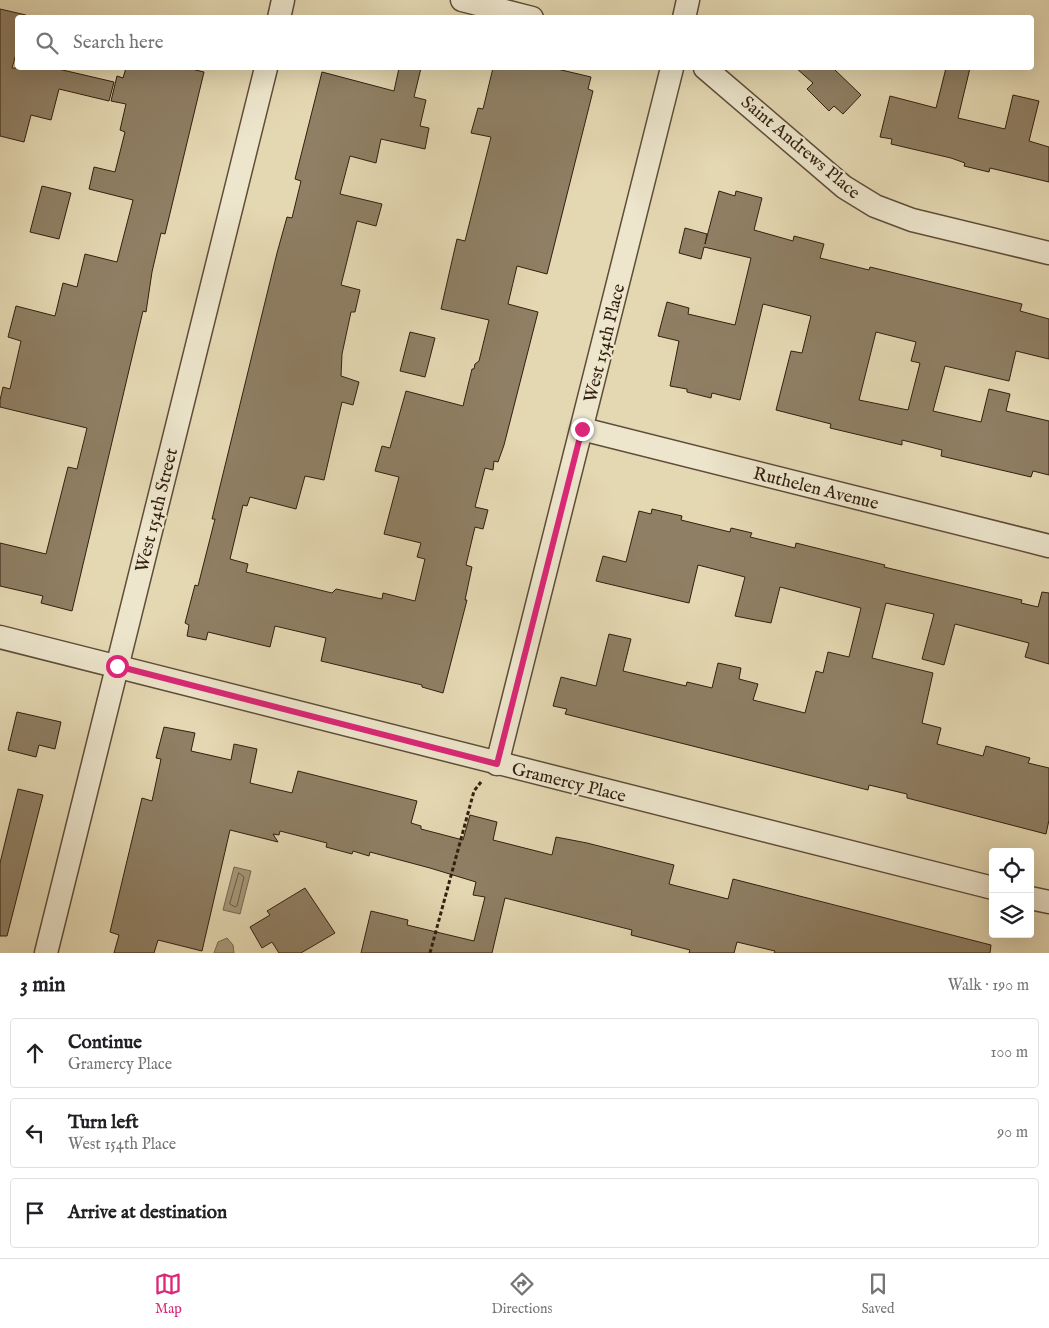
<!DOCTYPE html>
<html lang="en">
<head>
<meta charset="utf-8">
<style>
  :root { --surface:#fff; --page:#f2f2f2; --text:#202124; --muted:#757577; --line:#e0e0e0; --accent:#db2777 }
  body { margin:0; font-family:"IM FELL English",serif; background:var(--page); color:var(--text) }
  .controls { position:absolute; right:15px; bottom:15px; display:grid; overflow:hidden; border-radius:5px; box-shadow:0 5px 20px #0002 }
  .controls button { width:45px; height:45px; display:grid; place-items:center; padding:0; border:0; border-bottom:1px solid var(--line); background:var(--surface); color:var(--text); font:25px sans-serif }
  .stop { position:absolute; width:15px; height:15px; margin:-11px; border:4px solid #db2777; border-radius:50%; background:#fff }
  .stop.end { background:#db2777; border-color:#fff; box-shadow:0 1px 5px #0008 }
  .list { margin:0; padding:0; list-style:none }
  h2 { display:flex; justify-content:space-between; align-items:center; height:65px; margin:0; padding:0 20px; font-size:21px }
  h2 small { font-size:16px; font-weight:400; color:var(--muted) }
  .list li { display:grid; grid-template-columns:32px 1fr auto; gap:15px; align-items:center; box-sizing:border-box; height:70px; margin:0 10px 10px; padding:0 10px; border:1px solid var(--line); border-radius:5px }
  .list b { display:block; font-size:19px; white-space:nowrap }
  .list p { margin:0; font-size:16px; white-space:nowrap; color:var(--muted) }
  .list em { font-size:16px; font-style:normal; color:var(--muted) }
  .icon { flex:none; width:28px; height:28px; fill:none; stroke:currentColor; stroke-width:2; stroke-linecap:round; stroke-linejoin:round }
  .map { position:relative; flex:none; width:1049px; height:953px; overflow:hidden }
  .search { position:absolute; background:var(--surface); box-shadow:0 5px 20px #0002; left:15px; right:15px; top:15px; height:55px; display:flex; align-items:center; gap:12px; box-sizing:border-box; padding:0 18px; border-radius:5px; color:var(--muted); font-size:19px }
  .sheet { height:305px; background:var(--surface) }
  nav { display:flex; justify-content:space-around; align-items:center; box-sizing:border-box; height:70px; border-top:1px solid var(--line); background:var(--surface); font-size:14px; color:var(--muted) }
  nav a { display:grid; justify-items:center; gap:2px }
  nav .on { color:var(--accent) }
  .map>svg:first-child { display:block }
  .water { fill:#a7997b; stroke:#786850 }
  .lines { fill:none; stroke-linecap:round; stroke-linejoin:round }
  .shore { stroke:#6c5c45; stroke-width:1 }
  .building { fill:#8f7f64; stroke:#321f0f; fill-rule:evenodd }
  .street-casing { stroke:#5e4d38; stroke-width:25 }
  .path { stroke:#321f0f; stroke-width:3; stroke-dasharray:4 2.5; stroke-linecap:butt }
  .street { stroke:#ede6cd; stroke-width:22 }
  .route { stroke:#db2777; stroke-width:6 }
  .labels { text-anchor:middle; stroke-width:4.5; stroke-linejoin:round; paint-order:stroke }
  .street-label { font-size:18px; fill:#321f0f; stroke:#ede6cd }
</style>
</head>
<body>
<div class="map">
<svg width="1049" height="953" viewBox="0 0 1049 953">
  <rect width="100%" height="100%" fill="#e4d8b2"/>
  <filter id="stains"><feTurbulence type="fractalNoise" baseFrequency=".004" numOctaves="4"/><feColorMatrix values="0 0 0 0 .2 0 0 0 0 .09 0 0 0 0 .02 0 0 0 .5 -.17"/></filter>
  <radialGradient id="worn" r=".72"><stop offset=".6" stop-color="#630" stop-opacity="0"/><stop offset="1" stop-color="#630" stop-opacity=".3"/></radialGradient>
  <g class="water">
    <polygon points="234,867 251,871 240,914 223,910"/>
    <polygon points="227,938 233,945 234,953 214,953 218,942"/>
  </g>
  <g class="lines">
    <polygon class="shore" points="239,873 244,877 237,906 235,907 230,904"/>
  </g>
  <g class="building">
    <polygon points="0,9 26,15 25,18 18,18 18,47 12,68 54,68 114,82 109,101 59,89 51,120 31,115 24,142 0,136"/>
    <polygon points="126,68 187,68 204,72 165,234 161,233 152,272 146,312 143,311 72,611 41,603 43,596 0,586 0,543 46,554 68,467 77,469 87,428 0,407 0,400 3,387 10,389 21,341 8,337 16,306 55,316 63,283 77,287 85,254 117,262 133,200 89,189 94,167 115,172 125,132 120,130 126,104 111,101 117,76 123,78"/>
    <polygon points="399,68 421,68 414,97 426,100 420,126 429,128 425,149 381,139 376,163 350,156 340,194 382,204 376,226 357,221 341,285 360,290 355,312 351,312 342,354 341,376 359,382 353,405 342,402 324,480 305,476 296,509 250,497 247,506 243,505 230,559 248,564 246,572 332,593 336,589 382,599 383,593 415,601 425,559 417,557 421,543 384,534 399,477 375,471 382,446 390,448 406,391 463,406 472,369 474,369 475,364 479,361 489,320 441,309 457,239 465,241 491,137 471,133 478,108 483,109 493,68 553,68 591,77 588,89 593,91 547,274 517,266 508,304 538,312 504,445 498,462 494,461 493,470 485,468 475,507 488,510 483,529 475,527 466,565 472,567 465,600 467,600 443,693 422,687 422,685 321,661 326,638 275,626 270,647 208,632 206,640 187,636 189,625 185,623 195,585 198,586 215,519 212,519 277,253 287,217 292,218 301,181 295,179 322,72 394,91"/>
    <polygon points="796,68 833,68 861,95 843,114 834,106 829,111 807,89 813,83"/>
    <polygon points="946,68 970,68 958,118 1005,129 1013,95 1039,101 1029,141 1049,147 1049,182 990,168 989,172 964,166 965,163 951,158 891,144 892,139 880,137 890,96 936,108"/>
    <polygon points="42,186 71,193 59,239 30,232"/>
    <path d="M719 191 735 196 736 191 762 198 754 230 793 241 794 236 824 244 820 258 869 270 870 267 1022 304 1020 311 1049 319V359L1016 351 1009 381 945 366 933 411 981 422 989 389 1010 394 1006 411 1049 421V475L1033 471 1031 477 941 456 942 450 902 440V445L830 428 831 424 776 410 791 351 802 353 811 316 763 304 740 400 712 393 711 398 687 392V389L670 386 679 341 658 336 667 302 689 308 688 314 735 325 751 258 704 247 701 259 679 253 685 228 707 234 705 244ZM876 332 916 342 911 361 920 363 908 410 859 400Z"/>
    <polygon points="410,332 435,338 425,377 400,371"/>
    <polygon points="652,509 682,516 681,520 730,532 731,528 752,533 750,537 795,548 796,543 885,565 884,567 1022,600 1021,603 1038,607 1042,592 1049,593 1049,664 1025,657 1029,643 955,624 944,665 922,659 934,614 886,603 872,658 933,673 922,723 941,728 937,744 983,756 986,746 1030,758 1028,763 1049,768 1049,820 1046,834 907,798 907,794 869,785 868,790 565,714 567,709 553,706 561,677 596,686 609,634 631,639 623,671 686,686 687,682 712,688 718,663 741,668 739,679 758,684 753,700 805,713 816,671 823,673 828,652 849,657 861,608 780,587 771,623 735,616 745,577 698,565 689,603 596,581 603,556 626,562 639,511 651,514"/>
    <polygon points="17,712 61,722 55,749 39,745 36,757 8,750"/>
    <polygon points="164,727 195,733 191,751 231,760 234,744 257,749 250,783 292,793 298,771 417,801 411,823 421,826 421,829 463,840 470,815 497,822 493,840 552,855 556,837 587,843 674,865 669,884 728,899 733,879 991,945 990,953 774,953 775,951 737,942 734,953 689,953 690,950 631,935 632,930 505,898 492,953 361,953 371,911 408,920 407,925 474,941 485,897 473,895 476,882 430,868 370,852 369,856 353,851 352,854 326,847 327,843 280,831 279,835 273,834 278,842 230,830 202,951 158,940 154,953 114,953 119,935 110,932 142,798 152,801 161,759 156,758"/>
    <polygon points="18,789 43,795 7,936 0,936 0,863"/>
    <polygon points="305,888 335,933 301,953 279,953 272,942 262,948 250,927 270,915 267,911"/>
  </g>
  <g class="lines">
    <g class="street-casing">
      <g id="street">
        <polyline points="462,0 532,18"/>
        <polyline points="279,18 283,0"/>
        <polyline points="684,18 688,0"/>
        <polyline points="705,68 844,187 875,206 912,220 1049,253"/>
        <polyline points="582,429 1049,546"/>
        <polyline points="0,637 993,888"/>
        <polyline points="497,764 672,68"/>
        <polyline points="1030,898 1049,902"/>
        <polyline points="46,953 266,68"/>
      </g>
    </g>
    <polyline class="path" points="430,953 474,791 481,782"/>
    <use href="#street" class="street"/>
  </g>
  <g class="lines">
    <polyline class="route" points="117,666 497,764 582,429"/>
  </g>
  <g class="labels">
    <g class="street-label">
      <text transform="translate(801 147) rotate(40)" y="6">Saint Andrews Place</text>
      <text transform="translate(604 343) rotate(-76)" y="6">West 154th Place</text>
      <text transform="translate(816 488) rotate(14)" y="6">Ruthelen Avenue</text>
      <text transform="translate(156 510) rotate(-76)" y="6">West 154th Street</text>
      <text transform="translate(569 782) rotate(14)" y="6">Gramercy Place</text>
    </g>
  </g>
  <rect width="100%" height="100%" filter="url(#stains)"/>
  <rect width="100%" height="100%" fill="url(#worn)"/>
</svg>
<div class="controls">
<button><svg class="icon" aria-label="locate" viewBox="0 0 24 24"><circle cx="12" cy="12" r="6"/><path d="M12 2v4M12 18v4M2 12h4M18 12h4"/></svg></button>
<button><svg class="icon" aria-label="layers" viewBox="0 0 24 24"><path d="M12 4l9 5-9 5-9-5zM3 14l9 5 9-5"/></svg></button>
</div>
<div class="stop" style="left:117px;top:666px"></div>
<div class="stop end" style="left:582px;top:429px"></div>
<div class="search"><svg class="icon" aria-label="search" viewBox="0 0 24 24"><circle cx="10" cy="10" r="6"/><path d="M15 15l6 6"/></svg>Search here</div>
</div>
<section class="sheet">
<h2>3 min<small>Walk · 190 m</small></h2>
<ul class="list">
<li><svg class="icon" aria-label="ahead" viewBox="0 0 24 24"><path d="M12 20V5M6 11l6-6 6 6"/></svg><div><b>Continue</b><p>Gramercy Place</p></div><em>100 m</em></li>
<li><svg class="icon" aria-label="left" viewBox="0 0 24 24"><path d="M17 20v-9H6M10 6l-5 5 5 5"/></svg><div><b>Turn left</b><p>West 154th Place</p></div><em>90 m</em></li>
<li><svg class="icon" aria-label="arrive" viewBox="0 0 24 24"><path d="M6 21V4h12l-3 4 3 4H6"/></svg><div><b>Arrive at destination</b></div></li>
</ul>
</section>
<nav>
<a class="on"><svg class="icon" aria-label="map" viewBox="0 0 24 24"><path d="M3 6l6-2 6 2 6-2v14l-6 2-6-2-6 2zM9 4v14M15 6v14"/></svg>Map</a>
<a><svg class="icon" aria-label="directions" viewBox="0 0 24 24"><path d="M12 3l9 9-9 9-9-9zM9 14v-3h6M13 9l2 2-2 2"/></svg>Directions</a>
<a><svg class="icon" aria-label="saved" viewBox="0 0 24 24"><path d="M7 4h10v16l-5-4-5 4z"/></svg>Saved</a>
</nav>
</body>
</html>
